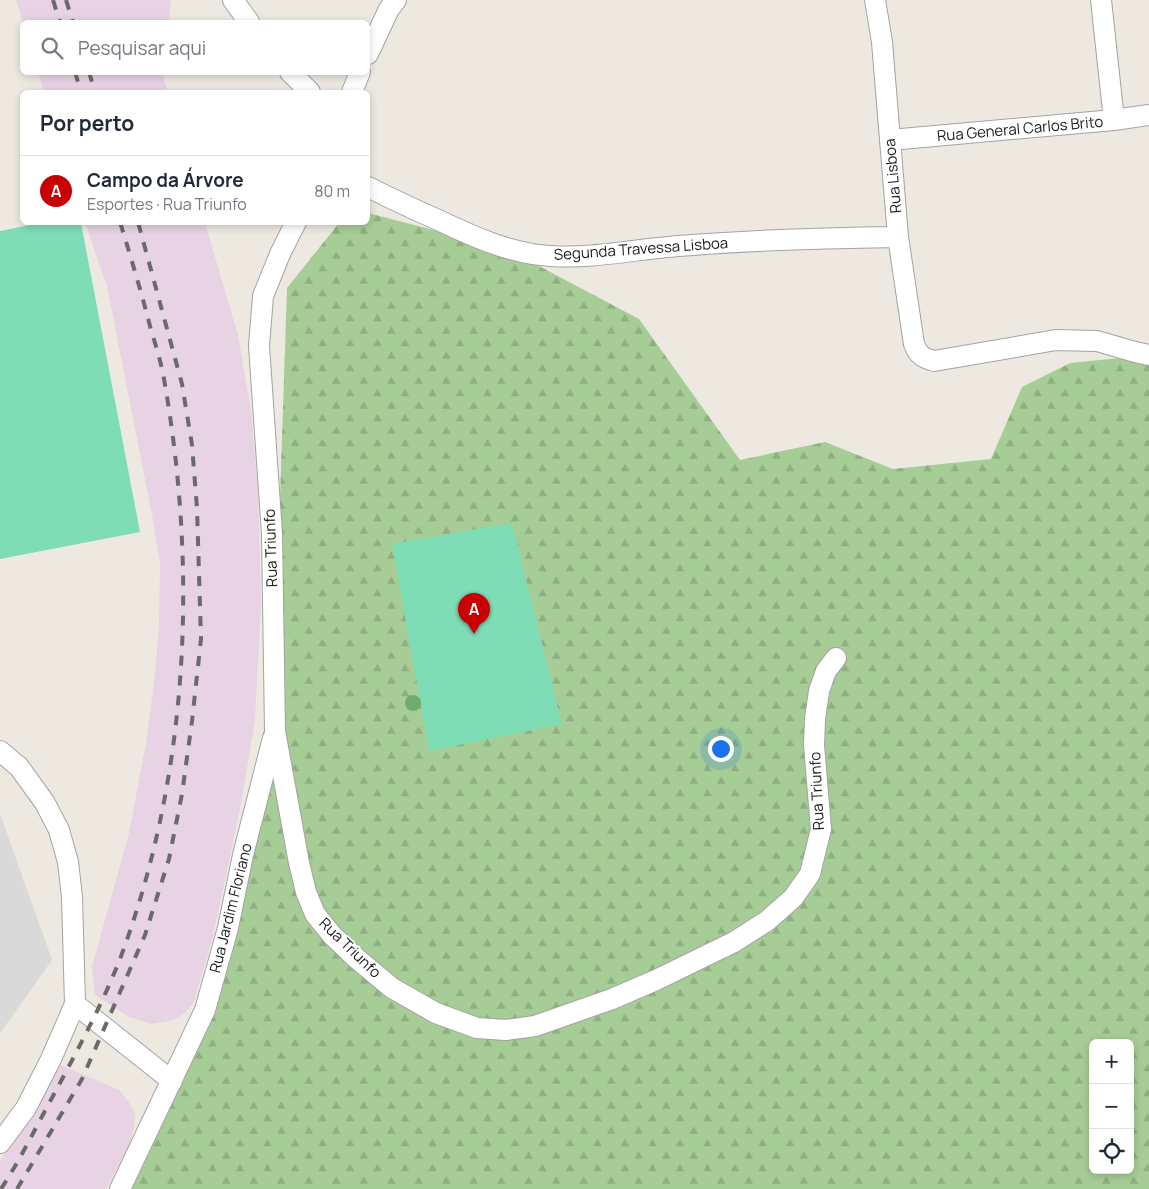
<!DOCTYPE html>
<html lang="pt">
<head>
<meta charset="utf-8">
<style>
  :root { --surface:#fff; --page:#f2f2f3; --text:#1f2937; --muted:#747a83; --line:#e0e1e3; --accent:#c80003 }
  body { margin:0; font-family:Manrope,sans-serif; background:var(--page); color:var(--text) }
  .controls { position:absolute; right:15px; bottom:15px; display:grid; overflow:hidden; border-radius:8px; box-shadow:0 2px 8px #0003 }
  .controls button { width:45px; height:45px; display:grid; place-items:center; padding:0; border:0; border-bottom:1px solid var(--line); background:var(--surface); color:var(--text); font:25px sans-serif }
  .you { position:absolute; left:720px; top:748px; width:18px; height:18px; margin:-12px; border:4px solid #fff; border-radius:50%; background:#1a73e8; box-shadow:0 0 0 8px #1a73e833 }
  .badge { display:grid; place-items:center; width:32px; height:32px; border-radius:50%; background:var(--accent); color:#fff; font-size:16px; font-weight:700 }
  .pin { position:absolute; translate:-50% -41px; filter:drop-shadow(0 1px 2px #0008) }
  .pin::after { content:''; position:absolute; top:26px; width:18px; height:15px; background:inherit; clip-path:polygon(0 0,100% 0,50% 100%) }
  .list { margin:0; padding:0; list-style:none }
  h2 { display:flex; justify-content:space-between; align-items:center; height:65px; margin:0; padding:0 20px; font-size:21px }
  h2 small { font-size:16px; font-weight:400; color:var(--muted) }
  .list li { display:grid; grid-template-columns:32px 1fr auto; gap:15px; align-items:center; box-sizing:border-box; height:70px; padding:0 20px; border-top:1px solid var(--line) }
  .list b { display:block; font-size:19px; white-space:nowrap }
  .list p { margin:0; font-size:16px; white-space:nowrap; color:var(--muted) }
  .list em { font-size:16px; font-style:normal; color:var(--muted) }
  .icon { flex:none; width:28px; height:28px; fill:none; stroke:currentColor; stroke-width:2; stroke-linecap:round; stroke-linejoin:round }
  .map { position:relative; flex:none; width:1149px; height:1189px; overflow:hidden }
  .search { position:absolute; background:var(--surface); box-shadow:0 2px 8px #0003; left:20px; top:20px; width:350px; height:55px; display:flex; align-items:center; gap:12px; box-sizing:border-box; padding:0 18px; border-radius:8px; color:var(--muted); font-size:19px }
  .panel { position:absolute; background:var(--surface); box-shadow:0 2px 8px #0003; left:20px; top:90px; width:350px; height:135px; border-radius:8px }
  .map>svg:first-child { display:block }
  .residential { fill:#dad9d9 }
  .industrial { fill:#e7d3e3 }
  .forest { fill:url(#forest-firs); fill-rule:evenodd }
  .pitch { fill:#7eddb7 }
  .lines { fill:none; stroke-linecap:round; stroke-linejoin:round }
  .minor-casing { stroke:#a3a3a3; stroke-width:22 }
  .minor { stroke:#fff; stroke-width:20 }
  .rail { stroke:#6a6a6a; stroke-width:4; stroke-dasharray:10 10; stroke-linecap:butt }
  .tree { fill:#71ab6f }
  .labels { text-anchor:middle; stroke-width:4; stroke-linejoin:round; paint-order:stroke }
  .street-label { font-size:15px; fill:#1c1c1c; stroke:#fff }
</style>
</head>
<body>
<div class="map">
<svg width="1149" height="1189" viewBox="0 0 1149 1189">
  <defs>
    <pattern id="forest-firs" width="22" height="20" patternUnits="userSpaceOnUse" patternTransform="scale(1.25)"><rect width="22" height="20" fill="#a7cd96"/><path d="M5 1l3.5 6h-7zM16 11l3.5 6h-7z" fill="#8faf81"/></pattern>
  </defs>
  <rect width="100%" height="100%" fill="#ede9e1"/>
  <polygon class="residential" points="0,814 52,960 0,1033"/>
  <g class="industrial">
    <polygon points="16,0 171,0 169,22 23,22"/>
    <polygon points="38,73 165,73 164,80 168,92 44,92"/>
    <polygon points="85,223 205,223 238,335 251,410 258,490 261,603 255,720 240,809 213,936 194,1002 184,1014 174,1020 151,1024 129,1017 95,995 92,967 129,833 146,743 155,676 159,625 160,564 152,515 107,286"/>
    <polygon points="61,1065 119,1090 128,1101 135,1114 134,1128 130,1143 106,1189 0,1189 0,1161"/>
  </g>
  <path class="forest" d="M368 213 507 249 639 319 740 460 825 442 893 469 991 459 1022 387 1070 363 1149 355V1189H114L220 957 274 677 287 288 339 223 368 222ZM1093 1043H1130V1170H1093Z"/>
  <g class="pitch">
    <polygon points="45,222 81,223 140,532 0,559 0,231"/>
    <polygon points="512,523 562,724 429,751 392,544"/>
  </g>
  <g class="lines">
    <g class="minor-casing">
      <g id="minor">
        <polyline points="233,0 249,22"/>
        <path d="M875 0 882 42 898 237 914 344C918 355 923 358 934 361L1056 340 1097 341 1135 352 1149 355"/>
        <polyline points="1101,0 1114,120"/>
        <polyline points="368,54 389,9 396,0"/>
        <polyline points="290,72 310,92"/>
        <polyline points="352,92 360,72"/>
        <polyline points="890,140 1114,120 1149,115"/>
        <path d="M368 187C390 198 413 209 436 219 472 236 510 254 551 256 591 259 638 249 679 246 752 240 825 238 898 237"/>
        <polyline points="296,222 280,254 263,296 259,346 272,534 275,731 299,863 306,892 315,914 332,935 356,958 392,988 436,1013 477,1028 506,1030 535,1026 612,999 656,980 734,942 767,921 793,898 810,874 821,829 814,745 815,719 819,691 826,671 836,658"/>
        <polyline points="0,751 19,767 45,803 59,830 68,862 72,897 75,1004 172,1081"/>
        <polyline points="0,1143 26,1108 51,1059 75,1004"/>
        <polyline points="120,1189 205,1010 228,928 243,855 273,738"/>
      </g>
    </g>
    <use href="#minor" class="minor"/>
    <g class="rail">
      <polyline points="53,0 60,22"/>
      <polyline points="66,0 73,22"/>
      <polyline points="75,72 81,92"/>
      <polyline points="89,72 95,92"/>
      <path d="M1 1189C20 1160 36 1127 53 1096 76 1053 102 1005 120 959 189 775 198 571 164 379 161 362 156 346 151 330 142 294 131 258 120 222"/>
      <polyline points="17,1189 82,1079 145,935 169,859 182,794 192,721 201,639 197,508 192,445 182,384 138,222"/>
    </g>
  </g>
  <circle class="tree" cx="413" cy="703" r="8"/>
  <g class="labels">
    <g class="street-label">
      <text transform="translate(1020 129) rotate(-5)" y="5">Rua General Carlos Brito</text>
      <text transform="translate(893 176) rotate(-95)" y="5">Rua Lisboa</text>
      <text transform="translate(641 249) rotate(-4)" y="5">Segunda Travessa Lisboa</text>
      <text transform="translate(271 548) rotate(-92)" y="5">Rua Triunfo</text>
      <text transform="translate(817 791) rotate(-93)" y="5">Rua Triunfo</text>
      <text transform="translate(231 908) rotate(-76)" y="5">Rua Jardim Floriano</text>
      <text transform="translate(350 948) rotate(44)" y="5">Rua Triunfo</text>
    </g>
  </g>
</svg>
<div class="controls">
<button>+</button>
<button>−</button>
<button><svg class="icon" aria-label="locate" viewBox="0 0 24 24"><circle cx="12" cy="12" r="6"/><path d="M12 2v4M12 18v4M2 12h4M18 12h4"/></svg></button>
</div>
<div class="you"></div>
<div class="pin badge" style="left:474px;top:634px">A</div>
<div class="search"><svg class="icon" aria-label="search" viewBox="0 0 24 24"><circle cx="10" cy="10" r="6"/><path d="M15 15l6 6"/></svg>Pesquisar aqui</div>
<section class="panel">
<h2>Por perto<small></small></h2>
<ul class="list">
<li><span class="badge">A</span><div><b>Campo da Árvore</b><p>Esportes · Rua Triunfo</p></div><em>80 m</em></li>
</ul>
</section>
</div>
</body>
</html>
